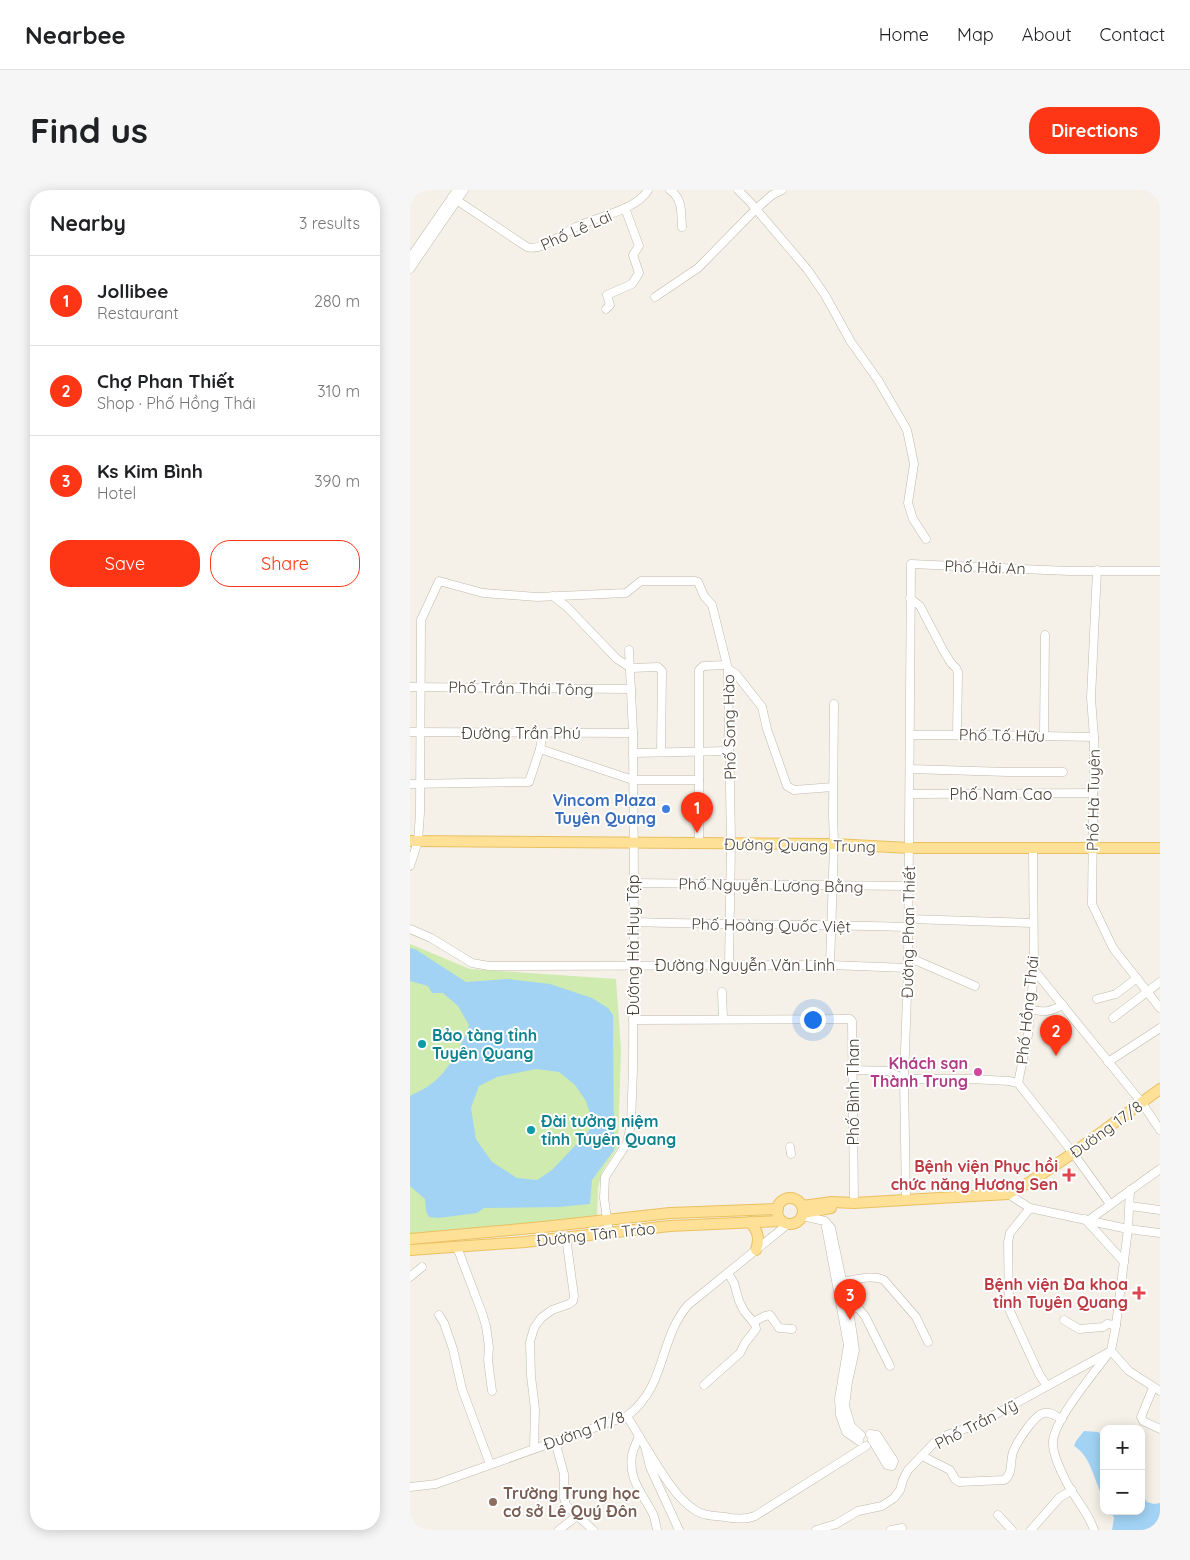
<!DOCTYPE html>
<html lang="en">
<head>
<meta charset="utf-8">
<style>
  :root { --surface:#fff; --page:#f6f6f6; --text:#202124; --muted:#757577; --line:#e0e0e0; --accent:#ff3615 }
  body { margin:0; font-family:Quicksand,sans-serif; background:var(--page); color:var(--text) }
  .controls { position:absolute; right:15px; bottom:15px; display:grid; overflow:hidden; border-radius:10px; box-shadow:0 2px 12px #0003 }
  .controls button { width:45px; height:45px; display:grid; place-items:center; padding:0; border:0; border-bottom:1px solid var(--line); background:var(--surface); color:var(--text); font:25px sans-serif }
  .you { position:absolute; left:402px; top:829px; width:18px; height:18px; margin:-12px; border:4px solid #fff; border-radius:50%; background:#1a73e8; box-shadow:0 0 0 8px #1a73e833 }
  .badge { display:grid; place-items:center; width:32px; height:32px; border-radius:50%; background:var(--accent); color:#fff; font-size:16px; font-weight:700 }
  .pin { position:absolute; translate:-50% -41px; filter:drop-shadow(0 1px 2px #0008) }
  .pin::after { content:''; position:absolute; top:26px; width:18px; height:15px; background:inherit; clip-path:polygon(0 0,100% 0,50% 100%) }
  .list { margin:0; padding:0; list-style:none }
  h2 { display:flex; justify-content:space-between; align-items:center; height:65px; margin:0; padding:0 20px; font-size:21px }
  h2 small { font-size:16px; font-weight:400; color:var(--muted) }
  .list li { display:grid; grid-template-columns:32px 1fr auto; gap:15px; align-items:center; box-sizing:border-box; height:90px; padding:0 20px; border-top:1px solid var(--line) }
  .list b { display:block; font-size:19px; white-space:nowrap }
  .list p { margin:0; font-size:16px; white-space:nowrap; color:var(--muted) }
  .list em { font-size:16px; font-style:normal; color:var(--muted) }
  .actions { display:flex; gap:10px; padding:15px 20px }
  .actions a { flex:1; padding:11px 0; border:1px solid var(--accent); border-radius:20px; text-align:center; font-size:18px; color:var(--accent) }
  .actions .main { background:var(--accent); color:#fff }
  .map { position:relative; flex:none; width:750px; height:1340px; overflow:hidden; border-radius:20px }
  header { display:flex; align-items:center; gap:30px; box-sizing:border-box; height:70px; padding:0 25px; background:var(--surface); border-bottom:1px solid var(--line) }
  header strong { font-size:24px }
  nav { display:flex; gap:28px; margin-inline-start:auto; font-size:18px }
  .intro { display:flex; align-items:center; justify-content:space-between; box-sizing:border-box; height:120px; padding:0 30px }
  h1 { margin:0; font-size:35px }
  .button { padding:12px 22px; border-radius:20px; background:var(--accent); color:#fff; font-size:18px; font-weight:700 }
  main { display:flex; gap:30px; padding:0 30px }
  aside { flex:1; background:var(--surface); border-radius:20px; box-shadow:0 2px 12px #0003 }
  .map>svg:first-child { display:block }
  .green { fill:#d0ebaf }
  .water { fill:#a2d3f4; fill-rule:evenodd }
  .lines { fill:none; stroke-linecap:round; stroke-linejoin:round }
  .minor-casing { stroke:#c1b9aa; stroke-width:9 }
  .major-casing { stroke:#eac061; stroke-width:12 }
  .minor { stroke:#fff; stroke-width:8 }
  .major { stroke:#ffe097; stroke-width:10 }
  .shop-dot { fill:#3f7fe0; stroke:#fff; stroke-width:2 }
  .culture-dot { fill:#0f9aa8; stroke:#fff; stroke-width:2 }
  .hotel-dot { fill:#d1479c; stroke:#fff; stroke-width:2 }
  .health-dot { fill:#e0444e; stroke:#fff; stroke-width:2 }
  .education-dot { fill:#8d6e63; stroke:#fff; stroke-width:2 }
  .labels { text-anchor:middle; stroke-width:4; stroke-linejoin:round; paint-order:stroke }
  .street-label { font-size:16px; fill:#494136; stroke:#fff }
  .shop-label { font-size:16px; font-weight:bold; fill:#366cbe; stroke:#fff; text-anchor:end }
  .culture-label { font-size:16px; font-weight:bold; fill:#0d838f; stroke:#fff; text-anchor:start }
  .hotel-label { font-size:16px; font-weight:bold; fill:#b23c85; stroke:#fff; text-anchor:end }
  .health-label { font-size:16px; font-weight:bold; fill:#be3a42; stroke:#fff; text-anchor:end }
  .education-label { font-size:16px; font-weight:bold; fill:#785e54; stroke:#fff; text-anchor:start }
</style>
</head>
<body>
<header>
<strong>Nearbee</strong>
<nav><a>Home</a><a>Map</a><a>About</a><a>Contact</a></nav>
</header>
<div class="intro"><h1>Find us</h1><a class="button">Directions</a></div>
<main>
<aside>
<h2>Nearby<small>3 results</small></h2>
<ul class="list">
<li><span class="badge">1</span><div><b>Jollibee</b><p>Restaurant</p></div><em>280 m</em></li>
<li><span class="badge">2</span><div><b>Chợ Phan Thiết</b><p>Shop · Phố Hồng Thái</p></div><em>310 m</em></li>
<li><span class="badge">3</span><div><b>Ks Kim Bình</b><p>Hotel</p></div><em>390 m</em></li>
</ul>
<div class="actions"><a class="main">Save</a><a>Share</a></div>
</aside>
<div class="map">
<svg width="750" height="1340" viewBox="0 0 750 1340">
  <rect width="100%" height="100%" fill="#f5f1e8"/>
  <polygon class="green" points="0,754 60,779 206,789 211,859 208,957 192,982 188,998 187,1027 0,1049"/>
  <g class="water">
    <path d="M0 758 5 759 56 792 97 789 140 794 182 808 198 818 203 825 204 960 182 990 180 1014 149 1017 74 1018 67 1023 29 1028 19 1027 16 1021 15 1009 0 996V906C7 902 15 899 21 894 38 883 53 853 59 835L48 816 33 803H22L18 796 0 791ZM126 879 149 882 165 895 176 911 182 930 179 941 142 980 127 990 107 988 82 972 66 949 61 918 69 896 87 887Z"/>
    <path d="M674 1241 688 1242 694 1246V1309C684 1292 682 1267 664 1256L666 1251Z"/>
    <polygon points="731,1302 737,1312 744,1314 750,1313 750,1340 702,1340 704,1328 701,1321 731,1321"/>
  </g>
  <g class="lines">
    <g class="minor-casing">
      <g id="minor">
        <path d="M260 0C273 9 271 23 272 37"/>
        <polyline points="328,0 340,12 397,79 415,105 441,152 468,190 493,233 497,240 504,274 498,313 503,329 516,349"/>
        <path d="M42 7 117 57C131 62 153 43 166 37 186 27 227 20 238 0"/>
        <polyline points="0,68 47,0"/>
        <polyline points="0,79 54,0"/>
        <polyline points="245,107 288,78 346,19 362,5 372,0"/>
        <polyline points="196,119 200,115 197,105 222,94 229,83 223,65 229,56 215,18"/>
        <polyline points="687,380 681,508 684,547 682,714 703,758 750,818"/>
        <polyline points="143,406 157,417 207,469 221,478 248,477 252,481 251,562"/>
        <polyline points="500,408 510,416 533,460 541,473 546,478 548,482 547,544"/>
        <polyline points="318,479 326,484 352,517 357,539 377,596 384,600 423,597"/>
        <polyline points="0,497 221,499"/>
        <polyline points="0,542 223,543"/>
        <polyline points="500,545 585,545 684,547"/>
        <polyline points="634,545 635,445"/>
        <polyline points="130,559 223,590 289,590"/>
        <polyline points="223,563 319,561"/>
        <polyline points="500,579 598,582 653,582"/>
        <polyline points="0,594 119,592 130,559 133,543"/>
        <polyline points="500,604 683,603"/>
        <polyline points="289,653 289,480 293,476 316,475"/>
        <polyline points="623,658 624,780 618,845 608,893 663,963 700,1014"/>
        <polyline points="0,676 8,651 10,623 11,430 29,391 73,403 127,407 216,403 231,391 285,391 288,392 294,406 302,415 318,479 321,653 319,774"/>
        <polyline points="224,693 499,696"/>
        <polyline points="499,729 623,733"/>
        <path d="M223 732C315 735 407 734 498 737"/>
        <polyline points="0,739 21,748 62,773 79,776 420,775 498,778"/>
        <polyline points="498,767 565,796"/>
        <polyline points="420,775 424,654 423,625 424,514"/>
        <polyline points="624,780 732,913 750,940"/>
        <polyline points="312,802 313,828"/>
        <polyline points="687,809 706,804 727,788"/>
        <path d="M620 819C635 823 639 822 653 815"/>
        <polyline points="703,828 750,792"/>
        <polyline points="223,830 440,829 442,831 444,1013"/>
        <polyline points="698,872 750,838"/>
        <polyline points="443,880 478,881 494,889 560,889 599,891 608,893"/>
        <polyline points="380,957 381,964"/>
        <polyline points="720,1000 718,1039 706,1135 701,1161 719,1181 750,1201"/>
        <polyline points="598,1004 620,1018 718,1039 750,1043"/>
        <polyline points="496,1010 494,889 498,778 501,374 659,381 750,381"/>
        <polyline points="720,1016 750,1020"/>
        <polyline points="620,1018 600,1043 598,1052 599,1119 629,1184 637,1196"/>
        <polyline points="392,1026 415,1031 421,1038 441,1133 445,1160 438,1192 435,1216 441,1236 451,1245"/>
        <polyline points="675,1029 714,1072"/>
        <polyline points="679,1030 750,979"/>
        <polyline points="416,1037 438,1155 429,1209 430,1225 436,1242 449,1251"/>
        <polyline points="199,1043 194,1008 195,987 217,953 221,934 223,878 224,693 223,543 219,460"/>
        <polyline points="47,1057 72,1123 76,1136 79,1157 78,1170 82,1201"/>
        <polyline points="0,1087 12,1077"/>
        <path d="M432 1092C445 1090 462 1084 474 1090L506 1127 518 1152"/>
        <polyline points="435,1113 449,1119 455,1126 480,1176"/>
        <polyline points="29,1125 34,1133 43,1159 52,1199 80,1274"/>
        <polyline points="654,1130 669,1139 693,1137 697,1134 706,1135"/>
        <polyline points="343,1132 355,1126 360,1125 369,1138 382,1139"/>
        <polyline points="294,1195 330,1163 335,1153 346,1139 345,1134 334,1121 329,1111 324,1093 318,1083"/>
        <polyline points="743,1198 731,1227 733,1231 750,1239"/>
        <polyline points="217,1226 235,1256 240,1277 269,1340"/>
        <polyline points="460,1244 467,1245 484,1271 482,1276 477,1275 462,1250"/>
        <path d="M229 1246C227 1252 223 1259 222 1265 218 1290 233 1304 243 1324 245 1329 246 1335 247 1340"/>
        <polyline points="145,1251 154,1284 154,1308 156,1315 183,1340"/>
        <path d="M235 1256C248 1276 264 1307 285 1320 293 1326 305 1326 315 1327 325 1329 335 1330 345 1326L456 1256"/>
        <polyline points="124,1258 125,1219 121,1186 120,1152 124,1138 131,1128 142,1120 159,1114 163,1111 164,1106 156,1047"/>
        <path d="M512 1266 540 1280 545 1289 549 1292 594 1290C603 1285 600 1271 603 1262 607 1252 624 1225 634 1223 640 1221 647 1227 652 1229"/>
        <path d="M0 1297 26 1294 217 1226C257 1196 248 1150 278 1115L378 1034"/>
        <polyline points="588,1325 602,1340"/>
        <polyline points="149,1340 168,1325"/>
        <polyline points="406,1340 426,1334 448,1321 472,1316 484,1308 490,1300 493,1290 498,1280 524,1253 537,1245 566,1235 701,1161"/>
        <polyline points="481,1340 492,1338"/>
        <polyline points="621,1340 649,1308 662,1300"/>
        <path d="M684 1340C677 1319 662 1306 654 1287 649 1277 642 1262 643 1251 645 1229 684 1183 698 1164"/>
      </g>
    </g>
    <g class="major-casing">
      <g id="major">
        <polyline points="0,651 424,654 499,658 750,658"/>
        <circle cx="380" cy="1021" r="13"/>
        <polyline points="392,1016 422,1012 444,1013 598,1004 620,992 663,963 750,899"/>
        <polyline points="393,1023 421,1018"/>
        <path d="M340 1032C348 1041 350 1048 346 1060"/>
        <polyline points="0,1049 133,1037 260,1023 368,1019"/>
        <polyline points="0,1060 115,1052 260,1036 371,1031"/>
      </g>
    </g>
    <use href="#minor" class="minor"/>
    <use href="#major" class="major"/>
  </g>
  <circle class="shop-dot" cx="256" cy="619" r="5"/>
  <g class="culture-dot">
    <circle cx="12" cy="854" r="5"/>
    <circle cx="121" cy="940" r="5"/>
  </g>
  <circle class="hotel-dot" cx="568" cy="882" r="5"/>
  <g class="health-dot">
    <path d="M656.5 977.5h5v5h5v5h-5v5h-5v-5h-5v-5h5z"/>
    <path d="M726.5 1095.5h5v5h5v5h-5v5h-5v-5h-5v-5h5z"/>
  </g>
  <circle class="education-dot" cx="83" cy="1312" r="5"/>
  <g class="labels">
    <g class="street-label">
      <text transform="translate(166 40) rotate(-24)" y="6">Phố Lê Lai</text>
      <text transform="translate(575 377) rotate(2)" y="6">Phố Hải An</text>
      <text transform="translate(111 498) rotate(1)" y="6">Phố Trần Thái Tông</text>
      <text transform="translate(319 537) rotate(-91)" y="6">Phố Song Hào</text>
      <text x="111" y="549">Đường Trần Phú</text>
      <text transform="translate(592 545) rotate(1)" y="6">Phố Tố Hữu</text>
      <text x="591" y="610">Phố Nam Cao</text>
      <text transform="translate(683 610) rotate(-89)" y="6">Phố Hà Tuyên</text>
      <text transform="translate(390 655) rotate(1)" y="6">Đường Quang Trung</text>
      <text transform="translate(361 695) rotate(1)" y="6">Phố Nguyễn Lương Bằng</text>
      <text transform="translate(361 735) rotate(1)" y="6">Phố Hoàng Quốc Việt</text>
      <text transform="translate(498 742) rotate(-89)" y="6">Đường Phan Thiết</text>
      <text transform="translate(223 755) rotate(-90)" y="6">Đường Hà Huy Tập</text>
      <text x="335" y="781">Đường Nguyễn Văn Linh</text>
      <text transform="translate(617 820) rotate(-84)" y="6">Phố Hồng Thái</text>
      <text transform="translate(443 902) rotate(-90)" y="6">Phố Bình Than</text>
      <text transform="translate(696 939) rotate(-36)" y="6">Đường 17/8</text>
      <text transform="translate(186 1044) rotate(-6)" y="6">Đường Tân Trào</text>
      <text transform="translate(566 1234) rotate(-27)" y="6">Phố Trần Vỹ</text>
      <text transform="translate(174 1240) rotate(-20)" y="6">Đường 17/8</text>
    </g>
    <g class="shop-label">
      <text x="246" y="616">Vincom Plaza<tspan x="246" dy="18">Tuyên Quang</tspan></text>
    </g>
    <g class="culture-label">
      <text x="22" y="851">Bảo tàng tỉnh<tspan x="22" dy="18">Tuyên Quang</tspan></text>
      <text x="131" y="937">Đài tưởng niệm<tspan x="131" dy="18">tỉnh Tuyên Quang</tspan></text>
    </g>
    <g class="hotel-label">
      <text x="558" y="879">Khách sạn<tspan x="558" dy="18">Thành Trung</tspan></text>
    </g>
    <g class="health-label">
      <text x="648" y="982">Bệnh viện Phục hồi<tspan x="648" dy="18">chức năng Hương Sen</tspan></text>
      <text x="718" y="1100">Bệnh viện Đa khoa<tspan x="718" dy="18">tỉnh Tuyên Quang</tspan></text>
    </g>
    <g class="education-label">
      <text x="93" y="1309">Trường Trung học<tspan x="93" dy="18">cơ sở Lê Quý Đôn</tspan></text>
    </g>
  </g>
</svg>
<div class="controls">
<button>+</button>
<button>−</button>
</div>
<div class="you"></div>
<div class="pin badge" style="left:287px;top:643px">1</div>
<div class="pin badge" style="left:646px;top:866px">2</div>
<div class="pin badge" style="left:440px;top:1130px">3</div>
</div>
</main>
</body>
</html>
